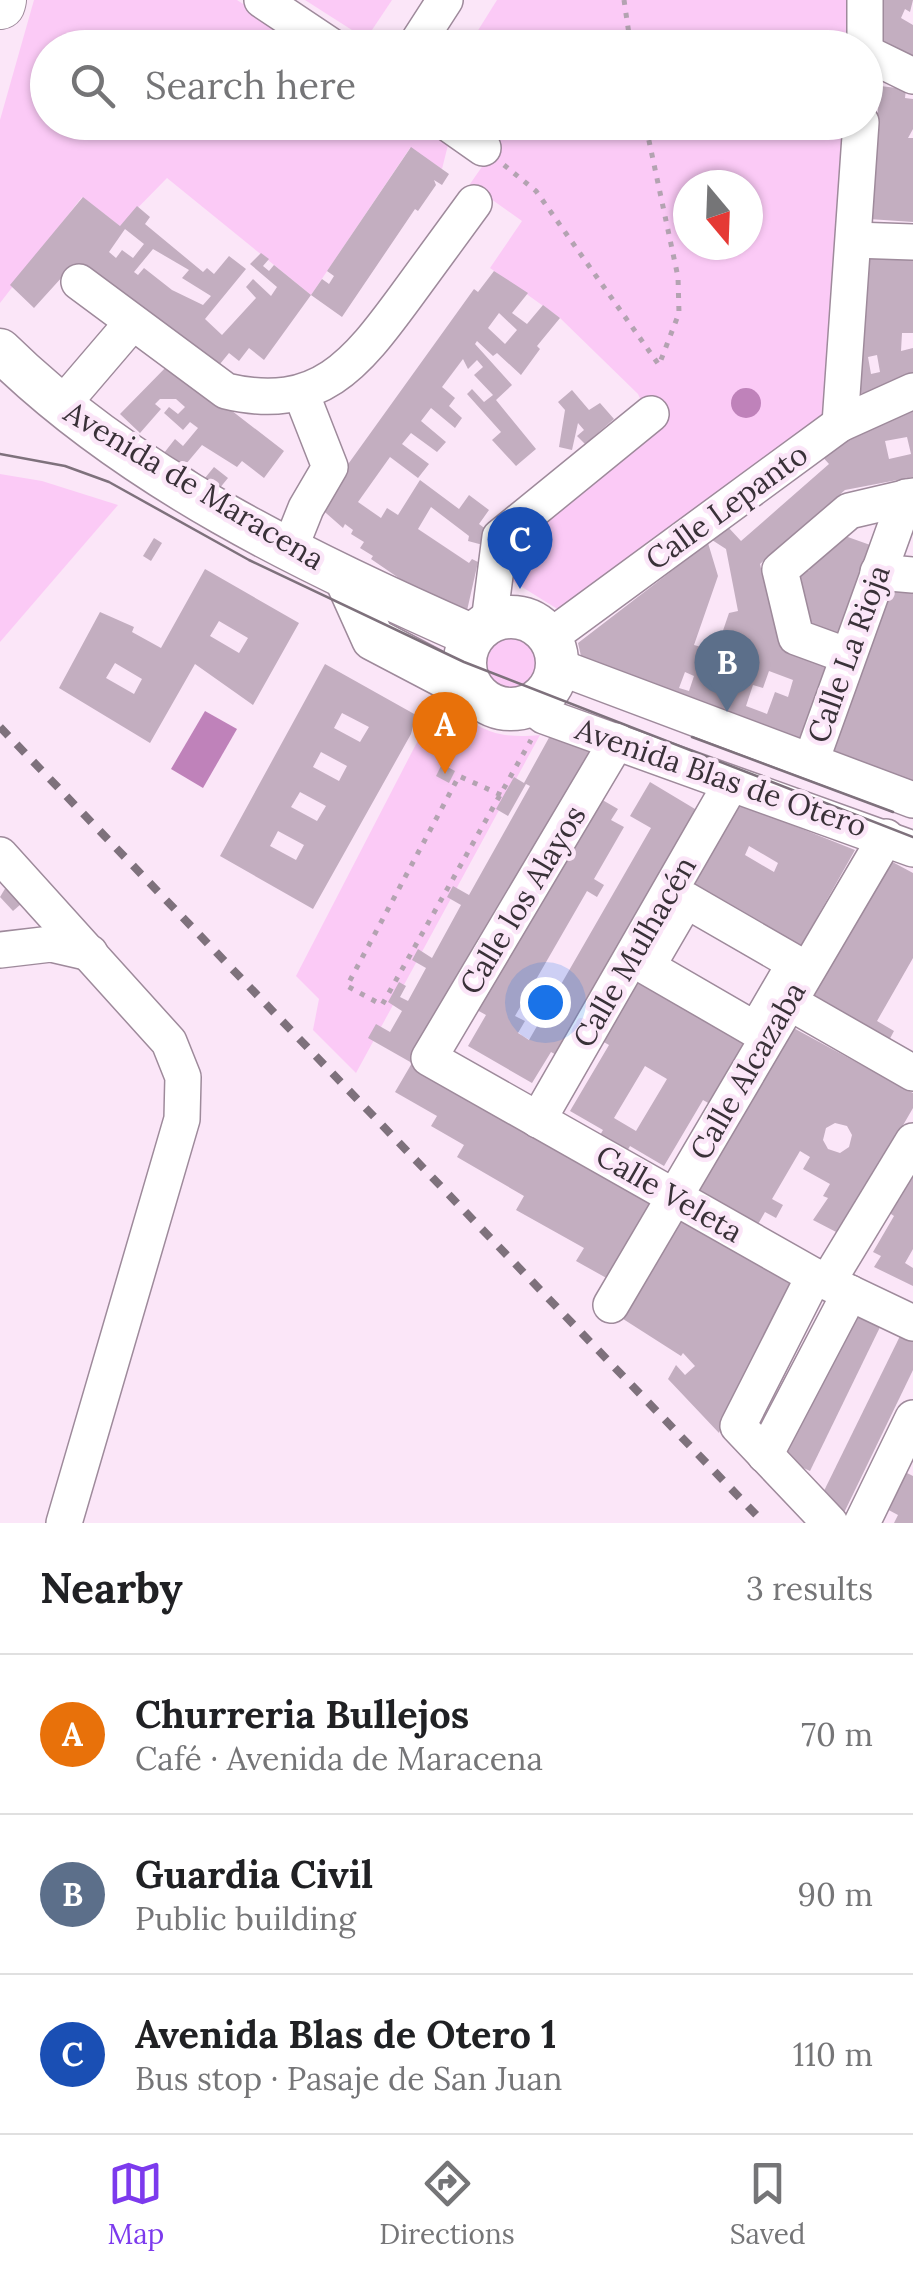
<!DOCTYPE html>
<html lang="en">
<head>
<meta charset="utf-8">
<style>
  :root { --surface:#fff; --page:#f2f2f2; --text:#202124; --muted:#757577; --line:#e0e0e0; --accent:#7c3aed }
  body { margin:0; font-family:Lora,serif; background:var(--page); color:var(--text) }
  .compass { position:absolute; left:673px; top:170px; width:90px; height:90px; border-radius:50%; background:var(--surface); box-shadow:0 2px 8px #0004; rotate:161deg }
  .you { position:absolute; left:545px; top:1002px; width:35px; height:35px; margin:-25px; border:8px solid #fff; border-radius:50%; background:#1a73e8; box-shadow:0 0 0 15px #1a73e833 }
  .badge { display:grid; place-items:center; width:65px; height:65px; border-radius:50%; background:var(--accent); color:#fff; font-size:32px; font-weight:700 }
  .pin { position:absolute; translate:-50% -82px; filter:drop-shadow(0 2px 5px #0008) }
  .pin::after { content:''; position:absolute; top:52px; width:35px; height:30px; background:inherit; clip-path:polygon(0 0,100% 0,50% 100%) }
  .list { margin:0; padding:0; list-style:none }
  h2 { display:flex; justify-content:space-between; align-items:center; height:130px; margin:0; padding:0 40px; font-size:42px }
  h2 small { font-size:32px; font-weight:400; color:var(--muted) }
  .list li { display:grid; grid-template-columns:65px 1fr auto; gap:30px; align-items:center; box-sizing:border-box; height:160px; padding:0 40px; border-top:2px solid var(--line) }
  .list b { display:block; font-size:38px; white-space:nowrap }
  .list p { margin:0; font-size:32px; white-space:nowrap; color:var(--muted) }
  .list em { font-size:32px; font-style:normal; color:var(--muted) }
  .icon { flex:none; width:55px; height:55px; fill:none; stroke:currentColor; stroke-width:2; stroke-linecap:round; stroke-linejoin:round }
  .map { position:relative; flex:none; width:913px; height:1523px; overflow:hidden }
  .search { position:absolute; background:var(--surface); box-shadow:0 2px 8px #0004; left:30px; right:30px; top:30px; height:110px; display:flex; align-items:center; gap:25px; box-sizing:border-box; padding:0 35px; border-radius:55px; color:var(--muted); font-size:38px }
  .sheet { height:610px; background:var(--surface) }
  nav { display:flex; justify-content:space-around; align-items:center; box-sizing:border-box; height:140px; border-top:2px solid var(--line); background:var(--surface); font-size:28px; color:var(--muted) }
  nav a { display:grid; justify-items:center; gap:5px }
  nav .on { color:var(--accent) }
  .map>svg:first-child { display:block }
  .green { fill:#fbcaf6; fill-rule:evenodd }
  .water { fill:#bf82ba }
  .building { fill:#c3aec0; fill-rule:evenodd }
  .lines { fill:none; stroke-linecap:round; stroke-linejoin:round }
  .minor-casing { stroke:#9e8a9b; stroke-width:38 }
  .major-casing { stroke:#9e8a9b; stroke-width:45 }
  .highway-casing { stroke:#9e8a9b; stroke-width:52 }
  .path { stroke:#b3a3b1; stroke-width:5; stroke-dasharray:5 8; stroke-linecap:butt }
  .minor { stroke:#fff; stroke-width:35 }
  .major { stroke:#fff; stroke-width:42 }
  .highway { stroke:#fff; stroke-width:50 }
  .tram { stroke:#7e717c; stroke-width:2.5 }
  .rail { stroke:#7e717c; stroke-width:8; stroke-dasharray:12 12; stroke-linecap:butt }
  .labels { text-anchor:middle; stroke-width:9; stroke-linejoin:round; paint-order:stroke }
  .street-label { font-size:30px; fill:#393138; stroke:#fbe6f8 }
</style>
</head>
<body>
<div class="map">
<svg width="913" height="1523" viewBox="0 0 913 1523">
  <rect width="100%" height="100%" fill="#fbe6f8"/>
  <g class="green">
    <polygon points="34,0 237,0 309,47 48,48 48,122 421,122 449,141 442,169 410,148 311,295 167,178 120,226 82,197 0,303 0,120"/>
    <polygon points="305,0 392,0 366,39"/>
    <polygon points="497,0 858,0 856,47 467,48"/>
    <path d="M462 123H852L829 412 564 613 509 579 508 543 645 409 638 394 560 318 490 268 522 221 470 184 495 148ZM688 185H748V245H688Z"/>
    <polygon points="0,474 42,481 118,505 0,642"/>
    <circle cx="516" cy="665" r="29"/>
    <path d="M442 694C472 728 494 740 540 735L356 1073 313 1030 319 999 296 976Z"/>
  </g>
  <g class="water">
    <circle cx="746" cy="403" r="15"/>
    <polygon points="205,711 237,729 203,788 171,769"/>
  </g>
  <g class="building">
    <polygon points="881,0 913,0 910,12 905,9 901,18 913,25 913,59 874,40"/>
    <polygon points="880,86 906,89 905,98 913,99 913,129 908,138 913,138 913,222 869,219"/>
    <polygon points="411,147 449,174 442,185 434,180 436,185 418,211 415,209 342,317 311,295 322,279 329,284 334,276 327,271"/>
    <path d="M83 197 120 226 137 206 150 217 145 224 203 272 207 268 214 274 229 256 246 269 205 319 222 335 256 298 246 287 253 279 271 296 277 287 250 264 261 253 269 259 263 266 269 271 274 265 311 295 264 360 249 348 239 361 229 353 211 375 73 265 34 308 10 285ZM125 229 144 244 133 258 122 250 116 258 109 252ZM153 249 189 270 182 278 211 296 203 305 172 290 144 268 138 275 134 272Z"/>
    <path d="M866 251 913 253V333H902L901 351 913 348V384L854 395ZM877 355 880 372 871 374 868 357Z"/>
    <path d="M494 271 528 293 512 313 527 324 543 305 560 318 537 346 540 349 521 375 497 353 493 356 477 341 475 344 512 385 496 400 536 449 516 466 492 440 501 432 467 394 472 389 484 402 493 395 474 375 483 367 477 360 468 369 463 359 442 387 455 398 449 406 462 418 455 428 431 408 421 421 446 442 437 452 411 433 402 444 429 464 418 478 390 457 358 502 381 518 387 508 398 515 420 480 459 509 469 495 489 510 479 524 487 530 483 545 468 541 469 536 431 507 418 529 469 563 472 559 478 562 466 615 450 613 371 559 373 556 360 548 364 542 351 534 353 530 345 524 343 528 318 506 474 289 478 292ZM499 313 517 330 505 344 488 328Z"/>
    <polygon points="170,363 284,451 264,478 242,461 237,467 202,445 186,464 205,478 214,467 228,478 219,489 164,453 175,439 183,446 198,428 190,422 183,430 164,413 169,407 178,414 185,407 176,399 160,399 155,404 161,409 140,433 120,414"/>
    <polygon points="572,390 589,410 600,403 614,419 585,444 577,436 584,430 578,423 572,450 559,447 565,410 558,402"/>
    <path d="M913 402V477L845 490 760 564 778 640 833 661 803 744 584 669 578 643 708 543 718 576 694 645 716 651 729 613 738 611 726 549 712 540 728 527 741 541 829 464 820 454ZM907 437 911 454 889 459 885 441ZM769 671 793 680 788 697 775 692 767 714 746 706 753 685 763 688ZM685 672 694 676 689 691 679 688Z"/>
    <polygon points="831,531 873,546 839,640 799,625 795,564 809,571 816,550"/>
    <polygon points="154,538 162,543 151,561 143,556"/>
    <path d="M205 569 299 623 253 705 195 664 150 743 59 688 100 612 134 627 132 632 161 648ZM219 621 248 638 239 653 210 636ZM115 663 142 679 134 694 106 678Z"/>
    <polygon points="886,584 913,585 913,783 826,753"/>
    <path d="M325 664 416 715 411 734 313 909 220 856ZM342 713 369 727 360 742 334 728ZM321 752 347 766 339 781 313 767ZM300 792 326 806 317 821 291 807ZM278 831 304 845 296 860 270 846Z"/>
    <polygon points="551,734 594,750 412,1063 368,1038 376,1024 390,1032 402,1011 388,1002 399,982 406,986 400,997 408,1001 426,968 412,960 418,949 432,958 461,905 447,897 453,886 469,895 530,786 526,784 508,816 496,809 514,777 524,783"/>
    <polygon points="442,764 455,771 449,783 436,776"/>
    <polygon points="650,782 700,812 560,1057 551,1052 532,1083 468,1046 486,1015 477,1010 599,798 618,809 611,820 624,827 594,879 604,885 597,897 587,891 515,1016 525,1021 518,1033 529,1040 651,828 630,816"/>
    <path d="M739 804 855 850 793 960 685 897ZM749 846 778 863 774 872 745 855Z"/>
    <polygon points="885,858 913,873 913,958 877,1021 894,1031 886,1046 804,1001"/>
    <polygon points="6,887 21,904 13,911 0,897"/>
    <path d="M643 972 750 1035 710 1104 703 1100 664 1166 630 1146 626 1153 599 1137 603 1130 570 1111 609 1045 602 1041ZM645 1066 667 1079 636 1131 614 1118Z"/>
    <path d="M788 1025 913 1093V1108L840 1234 813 1220 828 1198 823 1196 830 1184 803 1169 810 1157 800 1151 772 1199 783 1205 776 1218 765 1212 757 1226 693 1190ZM835 1123 847 1126 852 1135 849 1147 840 1153 828 1149 823 1140 826 1128Z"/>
    <polygon points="412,1063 654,1204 610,1280 576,1261 584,1248 516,1210 524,1196 457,1157 464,1145 431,1126 437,1116 395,1092"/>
    <polygon points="913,1168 913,1249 905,1263 913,1268 913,1286 874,1267 881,1256 873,1252 894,1216 888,1212"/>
    <polygon points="679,1214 796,1281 743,1389 730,1403 719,1433 668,1379 676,1365 685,1375 695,1366 683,1353 681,1356 620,1317"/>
    <polygon points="854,1309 882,1323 810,1471 782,1458"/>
    <polygon points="902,1332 913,1338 913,1370 841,1519 821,1497"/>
    <polygon points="901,1470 913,1476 913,1523 894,1523 898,1515 883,1507"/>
  </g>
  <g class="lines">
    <g class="minor-casing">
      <g id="minor">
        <polyline points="262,0 334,48"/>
        <polyline points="414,48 445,0"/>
        <polyline points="865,48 865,0"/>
        <polyline points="866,53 913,76"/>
        <polyline points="446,122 483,148"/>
        <polyline points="854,240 913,242"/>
        <path d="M79 282 226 391C319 413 356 364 406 296 429 265 451 234 474 203"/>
        <polyline points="61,406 132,323"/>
        <polyline points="840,424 861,122"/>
        <polyline points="290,548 306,508 330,467 301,393"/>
        <polyline points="878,572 913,575"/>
        <polyline points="489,622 500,537 651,414"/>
        <polyline points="550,637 840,424 913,391"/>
        <polyline points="848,656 796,637 780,570 849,511 913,496"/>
        <polyline points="559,667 913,800"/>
        <polyline points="530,705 544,716 913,849"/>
        <polyline points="617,741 429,1058 814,1276 913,1323"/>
        <polyline points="811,761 906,497"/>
        <polyline points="0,855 169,1042 183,1077 182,1119 64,1523"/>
        <polygon points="686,900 795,963 756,1030 647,967"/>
        <polyline points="0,950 51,944 90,953"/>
        <polyline points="789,1002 913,1073"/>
        <polyline points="538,1120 731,784"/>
        <polyline points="814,1276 738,1426 830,1523"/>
        <polyline points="828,1281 913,1141"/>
        <polyline points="611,1305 886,837"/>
        <polyline points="765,1455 850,1293"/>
        <polyline points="862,1523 913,1418"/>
      </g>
    </g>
    <g class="major-casing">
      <g id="major">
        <path d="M0 350C130 478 307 563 473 636"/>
        <polyline points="346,579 373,639 474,692"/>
        <circle cx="511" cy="663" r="46"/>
      </g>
    </g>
    <g class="highway-casing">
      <polyline id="highway" points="0,4 1,0"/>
    </g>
    <g class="path">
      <polyline points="624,0 631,48"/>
      <polyline points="504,165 536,191 659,365 679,313 678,277 645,122"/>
      <polyline points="501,795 459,776 347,986 382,1005 531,740"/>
    </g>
    <use href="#minor" class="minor"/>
    <use href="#major" class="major"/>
    <use href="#highway" class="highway"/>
    <g class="tram">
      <polyline points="0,454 65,466 109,482 249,560 464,662 913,837"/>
      <polyline points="692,737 893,812"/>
    </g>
    <polyline class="rail" points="0,727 764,1523"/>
  </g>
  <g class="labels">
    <g class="street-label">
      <text transform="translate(194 486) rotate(31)" y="10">Avenida de Maracena</text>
      <text transform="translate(727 507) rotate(-36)" y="10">Calle Lepanto</text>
      <text transform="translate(849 654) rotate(-70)" y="10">Calle La Rioja</text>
      <text transform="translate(721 778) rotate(19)" y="10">Avenida Blas de Otero</text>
      <text transform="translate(523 900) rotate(-59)" y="10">Calle los Alayos</text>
      <text transform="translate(635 952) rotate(-60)" y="10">Calle Mulhacén</text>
      <text transform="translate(748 1071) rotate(-60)" y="10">Calle Alcazaba</text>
      <text transform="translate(669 1194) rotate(30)" y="10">Calle Veleta</text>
    </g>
  </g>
</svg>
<svg class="compass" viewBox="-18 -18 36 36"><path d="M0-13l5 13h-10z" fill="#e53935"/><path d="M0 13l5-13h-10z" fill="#757577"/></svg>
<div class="you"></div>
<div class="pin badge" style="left:445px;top:774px;background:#e8710a">A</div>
<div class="pin badge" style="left:727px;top:712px;background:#5c6f8a">B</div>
<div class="pin badge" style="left:520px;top:589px;background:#1a4fb4">C</div>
<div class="search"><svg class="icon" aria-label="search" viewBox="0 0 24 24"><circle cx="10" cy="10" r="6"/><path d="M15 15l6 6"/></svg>Search here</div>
</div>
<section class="sheet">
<h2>Nearby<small>3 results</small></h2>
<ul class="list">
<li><span class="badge" style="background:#e8710a">A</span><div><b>Churreria Bullejos</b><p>Café · Avenida de Maracena</p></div><em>70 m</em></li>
<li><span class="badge" style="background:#5c6f8a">B</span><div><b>Guardia Civil</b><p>Public building</p></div><em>90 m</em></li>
<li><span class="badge" style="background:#1a4fb4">C</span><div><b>Avenida Blas de Otero 1</b><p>Bus stop · Pasaje de San Juan</p></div><em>110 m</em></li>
</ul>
</section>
<nav>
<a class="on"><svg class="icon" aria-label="map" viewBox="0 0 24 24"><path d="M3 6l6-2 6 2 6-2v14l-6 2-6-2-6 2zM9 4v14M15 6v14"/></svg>Map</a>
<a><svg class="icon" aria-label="directions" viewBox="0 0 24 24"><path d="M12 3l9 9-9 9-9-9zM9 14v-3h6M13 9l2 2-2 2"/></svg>Directions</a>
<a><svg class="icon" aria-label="saved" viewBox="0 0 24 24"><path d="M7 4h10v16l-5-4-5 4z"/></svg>Saved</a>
</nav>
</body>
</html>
